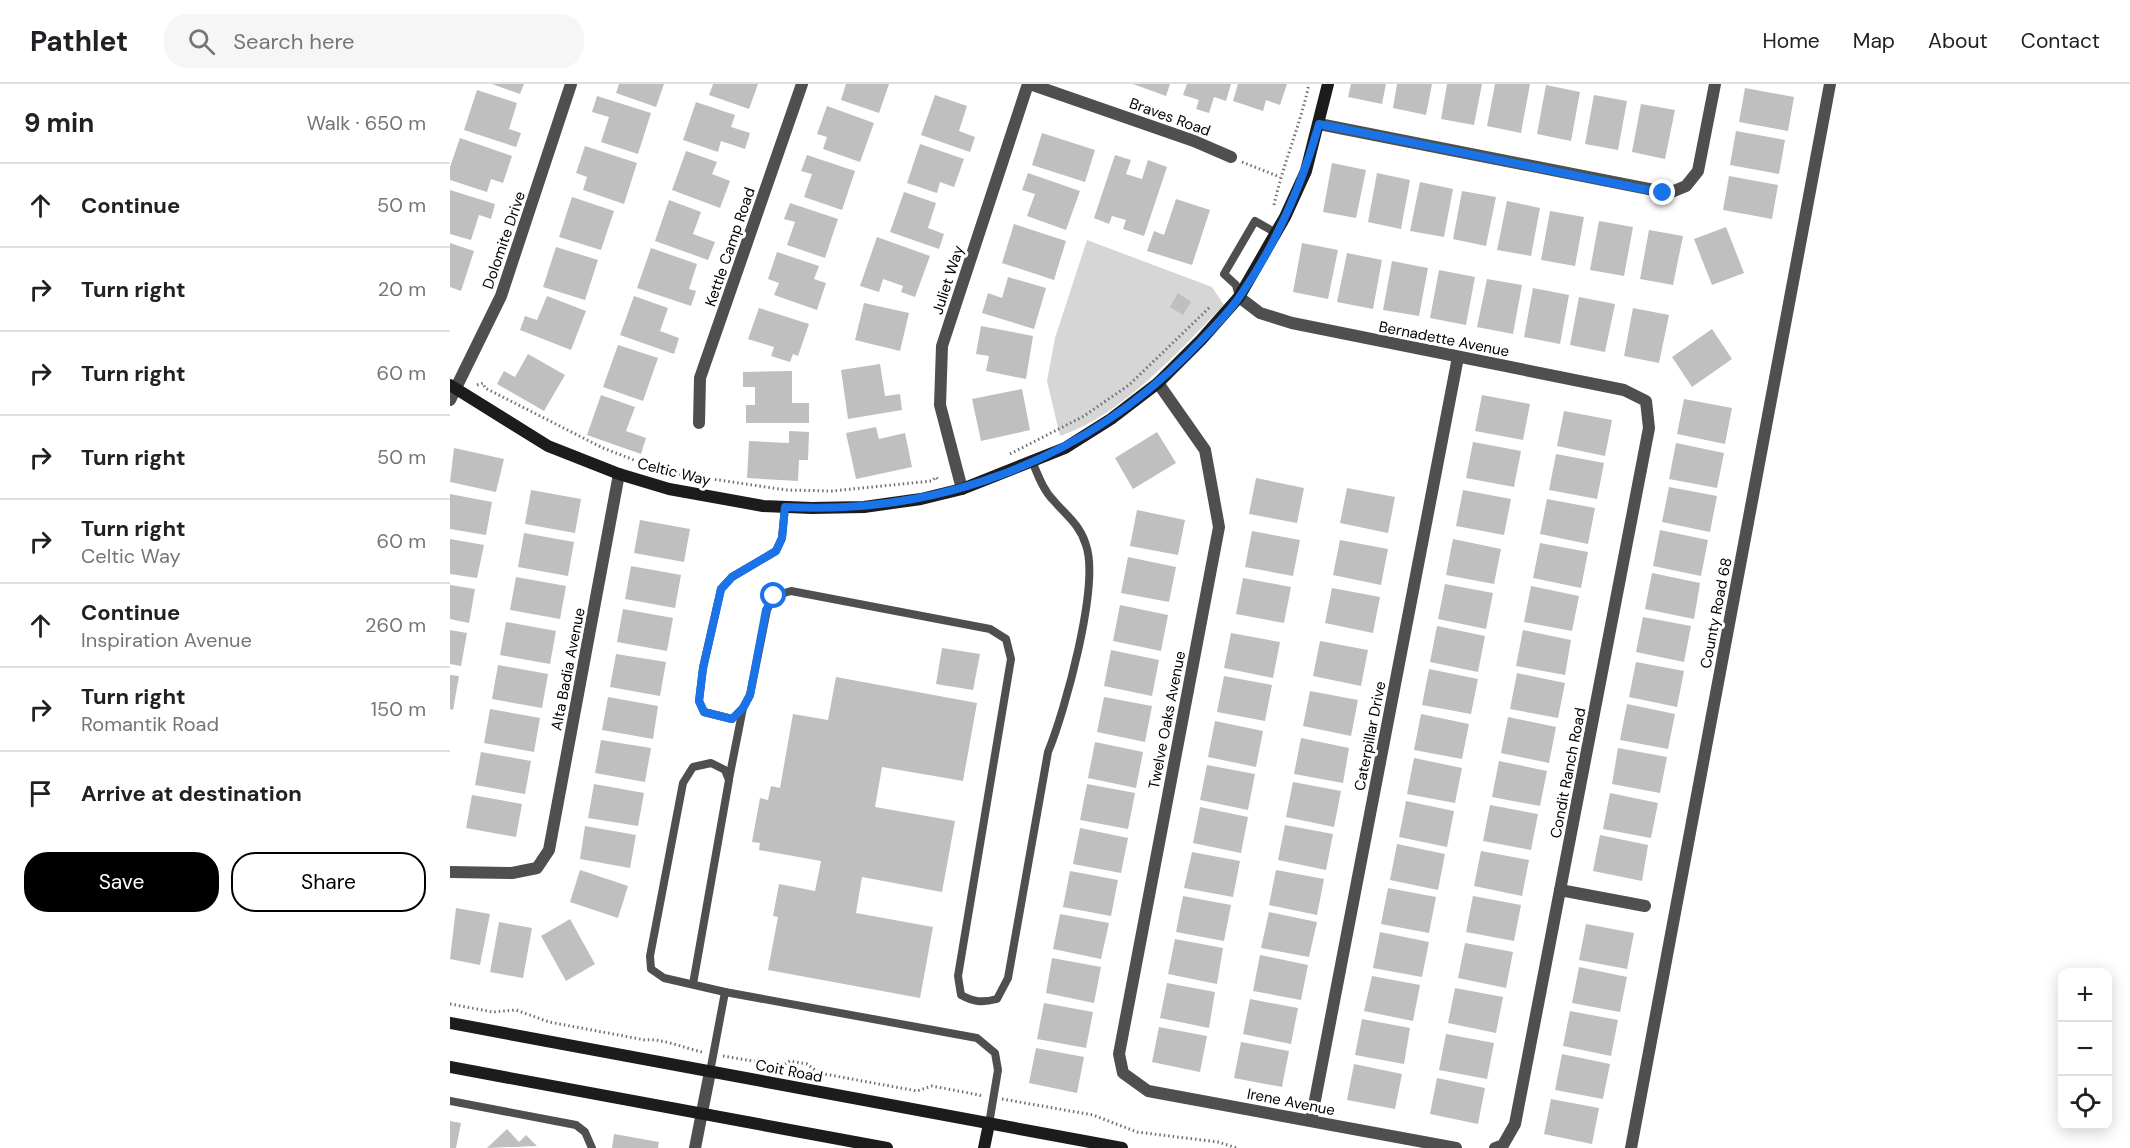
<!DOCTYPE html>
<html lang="en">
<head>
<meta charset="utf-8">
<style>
  :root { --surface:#fff; --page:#f6f6f6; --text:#202124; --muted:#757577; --line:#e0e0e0; --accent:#000 }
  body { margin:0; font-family:"DM Sans",sans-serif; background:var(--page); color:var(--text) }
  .controls { position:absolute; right:18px; bottom:18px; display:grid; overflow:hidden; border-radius:12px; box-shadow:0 3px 15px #0003 }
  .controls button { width:54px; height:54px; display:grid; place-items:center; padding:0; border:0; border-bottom:2px solid var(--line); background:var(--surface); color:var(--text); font:30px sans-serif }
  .stop { position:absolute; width:18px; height:18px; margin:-14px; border:4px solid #1a73e8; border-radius:50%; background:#fff }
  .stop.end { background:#1a73e8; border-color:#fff; box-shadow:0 2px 6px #0008 }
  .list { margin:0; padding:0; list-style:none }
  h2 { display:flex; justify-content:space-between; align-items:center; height:78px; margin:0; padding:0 24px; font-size:26px }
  h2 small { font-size:20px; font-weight:400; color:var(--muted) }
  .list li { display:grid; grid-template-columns:39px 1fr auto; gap:18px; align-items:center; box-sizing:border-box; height:84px; padding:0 24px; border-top:2px solid var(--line) }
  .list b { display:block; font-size:22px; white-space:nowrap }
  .list p { margin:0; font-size:20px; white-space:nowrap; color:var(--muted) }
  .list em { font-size:20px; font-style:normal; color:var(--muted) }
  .actions { display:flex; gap:12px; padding:18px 24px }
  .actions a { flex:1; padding:14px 0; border:2px solid var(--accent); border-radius:24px; text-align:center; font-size:21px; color:var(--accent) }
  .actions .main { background:var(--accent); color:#fff }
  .icon { flex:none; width:33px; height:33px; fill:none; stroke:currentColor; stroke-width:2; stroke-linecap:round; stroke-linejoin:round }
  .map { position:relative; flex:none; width:1680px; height:1064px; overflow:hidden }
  header { display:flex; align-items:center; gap:36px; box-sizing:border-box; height:84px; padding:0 30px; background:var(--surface); border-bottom:2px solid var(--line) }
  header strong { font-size:28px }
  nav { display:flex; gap:33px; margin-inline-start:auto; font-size:21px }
  .search { width:420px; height:54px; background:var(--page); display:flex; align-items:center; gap:15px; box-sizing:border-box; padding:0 21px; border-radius:24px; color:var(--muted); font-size:22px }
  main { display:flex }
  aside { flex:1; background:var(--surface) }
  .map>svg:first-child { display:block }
  .green { fill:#d6d6d6 }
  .building { fill:#bfbfbf }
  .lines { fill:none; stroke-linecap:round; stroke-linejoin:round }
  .path { stroke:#717171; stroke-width:3; stroke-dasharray:1.5 3; stroke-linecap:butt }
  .lane { stroke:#4f4f4f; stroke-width:8 }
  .street { stroke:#4f4f4f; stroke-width:12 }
  .secondary { stroke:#1c1c1c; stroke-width:12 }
  .route { stroke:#1a73e8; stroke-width:8 }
  .labels { text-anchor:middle; stroke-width:6; stroke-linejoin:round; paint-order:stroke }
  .street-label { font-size:15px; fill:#000; stroke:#fff }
</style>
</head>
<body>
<header>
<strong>Pathlet</strong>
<div class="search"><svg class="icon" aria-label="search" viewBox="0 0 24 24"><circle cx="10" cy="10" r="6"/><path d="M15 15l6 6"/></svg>Search here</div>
<nav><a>Home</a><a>Map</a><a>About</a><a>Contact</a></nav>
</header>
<main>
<aside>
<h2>9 min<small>Walk · 650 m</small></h2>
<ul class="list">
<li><svg class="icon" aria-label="ahead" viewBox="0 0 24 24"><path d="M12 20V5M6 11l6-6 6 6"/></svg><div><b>Continue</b></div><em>50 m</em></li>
<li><svg class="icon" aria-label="right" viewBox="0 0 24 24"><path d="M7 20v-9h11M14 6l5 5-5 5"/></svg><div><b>Turn right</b></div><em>20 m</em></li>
<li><svg class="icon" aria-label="right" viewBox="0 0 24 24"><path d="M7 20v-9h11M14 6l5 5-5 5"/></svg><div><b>Turn right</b></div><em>60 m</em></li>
<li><svg class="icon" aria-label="right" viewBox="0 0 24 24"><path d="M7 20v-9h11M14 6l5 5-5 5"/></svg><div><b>Turn right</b></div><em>50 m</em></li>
<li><svg class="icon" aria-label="right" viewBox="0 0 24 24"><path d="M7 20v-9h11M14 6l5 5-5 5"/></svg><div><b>Turn right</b><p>Celtic Way</p></div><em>60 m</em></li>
<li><svg class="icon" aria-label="ahead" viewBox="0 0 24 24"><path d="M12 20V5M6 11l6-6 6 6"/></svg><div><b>Continue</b><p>Inspiration Avenue</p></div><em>260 m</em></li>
<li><svg class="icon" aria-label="right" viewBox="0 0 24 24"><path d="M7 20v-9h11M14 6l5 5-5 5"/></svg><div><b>Turn right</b><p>Romantik Road</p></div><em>150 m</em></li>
<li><svg class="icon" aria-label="arrive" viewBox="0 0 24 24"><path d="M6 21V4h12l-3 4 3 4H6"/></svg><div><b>Arrive at destination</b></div></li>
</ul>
<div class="actions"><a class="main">Save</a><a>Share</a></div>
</aside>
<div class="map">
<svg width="1680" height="1064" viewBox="0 0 1680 1064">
  <rect width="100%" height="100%" fill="#fff"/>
  <path class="green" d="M637 156 762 203 774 221C728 267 673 331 610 352L597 297 605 254Z"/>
  <g class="building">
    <polygon points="42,0 74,0 70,10"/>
    <polygon points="169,0 214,0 206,23 166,9"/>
    <polygon points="263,0 308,0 299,25 259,11"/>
    <polygon points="396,0 439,0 429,29 391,16"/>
    <polygon points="683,0 720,0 716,12"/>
    <polygon points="737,0 781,0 776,17 764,13 759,29 746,25 749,16 733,11"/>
    <polygon points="788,0 837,0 830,21 816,16 813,27 783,17"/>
    <polygon points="901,0 936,0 932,20 898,13"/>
    <polygon points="947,0 982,0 976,31 943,24"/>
    <polygon points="997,0 1032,0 1024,41 991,35"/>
    <polygon points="1045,0 1080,0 1071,49 1037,42"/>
    <polygon points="1096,1 1130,8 1121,57 1087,50"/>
    <polygon points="1295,4 1344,13 1338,47 1289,38"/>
    <polygon points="27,6 67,19 59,45 71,49 66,63 14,46"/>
    <polygon points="485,11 517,22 509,47 525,53 520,68 471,51"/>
    <polygon points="1144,11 1177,17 1168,66 1135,60"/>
    <polygon points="147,12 201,29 188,70 151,58 159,33 142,28"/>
    <polygon points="246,18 285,31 281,43 300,49 295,65 271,57 268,68 233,56"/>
    <polygon points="1191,20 1225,26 1215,75 1182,68"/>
    <polygon points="377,22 424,39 410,78 373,65 377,53 367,50"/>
    <polygon points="1286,47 1335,56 1329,90 1280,81"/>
    <polygon points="592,49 645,66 635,98 582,81"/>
    <polygon points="10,54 62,72 53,99 41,95 37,108 0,96 0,83"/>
    <polygon points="470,60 514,75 504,103 490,98 487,109 457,99"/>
    <polygon points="135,62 187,79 174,120 133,106 137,93 126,89"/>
    <polygon points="236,67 267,78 262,90 280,97 270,124 222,106"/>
    <polygon points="357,71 405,87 392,126 354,113 362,90 351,87"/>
    <polygon points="665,71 681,76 676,90 692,95 698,76 717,83 694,152 673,145 676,136 662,132 659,140 644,134"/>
    <polygon points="882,79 916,86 906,134 873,128"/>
    <polygon points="578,89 630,107 616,146 577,132 585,110 572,106"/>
    <polygon points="927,89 960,96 951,145 918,138"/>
    <polygon points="1279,92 1328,101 1322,135 1273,126"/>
    <polygon points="970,98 1003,105 994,153 960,147"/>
    <polygon points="0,106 45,120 41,135 29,131 21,156 0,150"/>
    <polygon points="1012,107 1046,113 1036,162 1003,155"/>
    <polygon points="454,108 486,119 478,144 494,150 489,165 440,148"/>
    <polygon points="122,113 164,127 151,166 109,153"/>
    <polygon points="726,115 760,126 742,181 697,167 704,147 714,151"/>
    <polygon points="219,116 251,128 243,150 265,158 258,176 205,157"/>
    <polygon points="1057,117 1090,124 1081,172 1047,166"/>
    <polygon points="340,119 388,135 375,174 337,161 345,138 334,135"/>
    <polygon points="1100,127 1134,133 1125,182 1091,176"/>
    <polygon points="1149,137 1183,143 1174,192 1140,186"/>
    <polygon points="564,140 616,157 604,196 552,179"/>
    <polygon points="1276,143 1294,189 1262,201 1244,155"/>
    <polygon points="1199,146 1233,152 1223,201 1190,195"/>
    <polygon points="427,153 480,172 465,213 451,208 453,202 433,195 429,208 410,202"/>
    <polygon points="0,159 24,167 11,207 0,203"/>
    <polygon points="852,159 888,166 878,215 843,208"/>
    <polygon points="106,163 148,176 135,216 93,203"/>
    <polygon points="201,164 247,180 239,205 246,207 241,222 187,204"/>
    <polygon points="327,168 369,182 364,195 376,199 367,226 324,211 329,199 318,195"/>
    <polygon points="897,169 932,176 923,225 887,218"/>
    <polygon points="942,177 978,184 969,232 933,226"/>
    <polygon points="989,186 1025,193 1016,241 980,234"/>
    <polygon points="558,193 596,204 584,245 532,229 538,209 552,214"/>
    <polygon points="1037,195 1072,201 1063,250 1027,243"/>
    <polygon points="1083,204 1119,211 1110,260 1074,253"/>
    <polygon points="728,209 741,218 733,231 720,223"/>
    <polygon points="97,212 136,227 121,266 70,246 75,232 87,236"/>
    <polygon points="184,212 218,224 210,247 229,254 224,270 170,251"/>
    <polygon points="1129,213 1165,220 1155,268 1120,261"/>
    <polygon points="414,219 459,229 450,267 405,256"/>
    <polygon points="309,224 359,240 348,272 343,270 340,278 321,272 324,263 298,255"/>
    <polygon points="1183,224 1219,231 1209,279 1174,272"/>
    <polygon points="531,242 583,252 576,295 536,287 539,272 526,270"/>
    <polygon points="1262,245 1282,275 1242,303 1222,273"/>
    <polygon points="168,261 208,274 193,317 153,303"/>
    <polygon points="78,270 115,291 94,327 47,300 54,287 65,293"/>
    <polygon points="430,280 435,312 450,310 452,326 398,335 391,286"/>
    <polygon points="342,287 342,319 359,319 359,339 296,339 296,321 305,321 305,303 293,303 293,288"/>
    <polygon points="572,305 580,346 531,357 522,315"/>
    <polygon points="151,311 185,323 176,347 196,354 191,370 137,351"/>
    <polygon points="1032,311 1080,320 1073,356 1025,347"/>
    <polygon points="1234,315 1282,324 1275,360 1227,350"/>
    <polygon points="1114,327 1162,336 1155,372 1107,362"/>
    <polygon points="426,343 429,355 455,349 462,383 406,395 396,349"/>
    <polygon points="339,347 359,348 358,376 349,376 348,397 297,394 299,357 339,359"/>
    <polygon points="707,348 726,379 683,405 665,374"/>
    <polygon points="1023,358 1071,367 1064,403 1016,394"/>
    <polygon points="1226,359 1274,369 1267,404 1219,395"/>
    <polygon points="4,364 54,375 46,408 0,398"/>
    <polygon points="1106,370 1154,379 1147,415 1099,406"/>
    <polygon points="806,394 854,404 847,439 799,430"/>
    <polygon points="1219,403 1267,412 1260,448 1212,438"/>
    <polygon points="897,404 945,413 938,449 890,439"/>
    <polygon points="81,406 131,415 125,449 75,440"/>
    <polygon points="1013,406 1061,415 1054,451 1006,442"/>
    <polygon points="0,410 42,418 36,451 0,445"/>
    <polygon points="1097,415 1145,424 1138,460 1090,450"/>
    <polygon points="687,426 735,436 728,471 680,462"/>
    <polygon points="190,436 240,445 234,478 184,469"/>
    <polygon points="1210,446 1258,456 1251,492 1203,482"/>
    <polygon points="802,447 850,456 843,492 795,483"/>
    <polygon points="74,449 124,458 118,492 68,483"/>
    <polygon points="0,455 34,461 27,494 0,490"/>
    <polygon points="1003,455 1051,465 1044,500 996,491"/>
    <polygon points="890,456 938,465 931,501 883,491"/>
    <polygon points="1090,459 1138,468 1131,504 1083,494"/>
    <polygon points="678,473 726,483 719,518 671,509"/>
    <polygon points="181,482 231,491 225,524 175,515"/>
    <polygon points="1202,489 1250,499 1244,535 1195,525"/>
    <polygon points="66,493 116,502 110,535 60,526"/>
    <polygon points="793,494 841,503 834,539 786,530"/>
    <polygon points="995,500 1043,509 1036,545 988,535"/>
    <polygon points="0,501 25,505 19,539 0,535"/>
    <polygon points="1081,502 1129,512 1122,547 1074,538"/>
    <polygon points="882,504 930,513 923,549 875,539"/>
    <polygon points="670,521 718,531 711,567 663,557"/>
    <polygon points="173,525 223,534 217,567 167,558"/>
    <polygon points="1193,533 1241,542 1234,578 1186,568"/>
    <polygon points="56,538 106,547 100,580 50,571"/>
    <polygon points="987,542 1035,552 1028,588 980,578"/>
    <polygon points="0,546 17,549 11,582 0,580"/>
    <polygon points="1073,546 1121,556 1115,591 1066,582"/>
    <polygon points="781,549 830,558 823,594 774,584"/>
    <polygon points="870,557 918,566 911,602 863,592"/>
    <polygon points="492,564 530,570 523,606 486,600"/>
    <polygon points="661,566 709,576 702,612 654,602"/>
    <polygon points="166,570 216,578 210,612 160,603"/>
    <polygon points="1186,578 1234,587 1227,623 1179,613"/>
    <polygon points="48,581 98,590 92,624 42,615"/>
    <polygon points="979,585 1028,595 1021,630 972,621"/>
    <polygon points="1067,589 1115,599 1108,634 1060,625"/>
    <polygon points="0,591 9,592 3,626 0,625"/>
    <polygon points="774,592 822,601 815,637 767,628"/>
    <polygon points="386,593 527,619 513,697 432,683 425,723 505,737 492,808 412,793 406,829 483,843 470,914 318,886 328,833 323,832 329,800 365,807 371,777 309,766 310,759 302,758 310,714 318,716 321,702 330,704 343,630 378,636"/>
    <polygon points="860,607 908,616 901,652 853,642"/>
    <polygon points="158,613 208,622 203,655 152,646"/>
    <polygon points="654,613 702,622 695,658 647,648"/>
    <polygon points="1177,620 1225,630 1218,665 1170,656"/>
    <polygon points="40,625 90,634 84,668 34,659"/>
    <polygon points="971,630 1019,640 1012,675 964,666"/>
    <polygon points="1058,633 1106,643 1099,679 1051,669"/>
    <polygon points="765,637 813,647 806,683 758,673"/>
    <polygon points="851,654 899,664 893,699 844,690"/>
    <polygon points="151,656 201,664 195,698 145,689"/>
    <polygon points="645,658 693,668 686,704 638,694"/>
    <polygon points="1168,664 1217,673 1210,709 1162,700"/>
    <polygon points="31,668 81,677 75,710 25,701"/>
    <polygon points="964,674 1012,684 1005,719 957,710"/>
    <polygon points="1049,677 1097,687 1090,722 1042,713"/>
    <polygon points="757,681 805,690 798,726 750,716"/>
    <polygon points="843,698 891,707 884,743 836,733"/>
    <polygon points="144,700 194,709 188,742 138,734"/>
    <polygon points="637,700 685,709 678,745 630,736"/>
    <polygon points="1160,709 1208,719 1201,754 1153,745"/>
    <polygon points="22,711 72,720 66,753 16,744"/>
    <polygon points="956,717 1004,727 997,763 949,753"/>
    <polygon points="1040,721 1088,730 1081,766 1033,757"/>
    <polygon points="750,723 798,733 791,769 743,759"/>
    <polygon points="835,741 883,750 876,786 828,776"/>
    <polygon points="135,742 186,751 180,784 130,775"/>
    <polygon points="630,744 678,754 671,789 623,780"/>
    <polygon points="1150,751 1198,761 1192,797 1143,787"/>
    <polygon points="947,760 995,770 988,806 940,796"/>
    <polygon points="1031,767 1079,776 1072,812 1024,802"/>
    <polygon points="742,768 790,777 783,813 734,804"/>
    <polygon points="130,786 178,802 168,834 120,818"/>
    <polygon points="826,786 874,795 867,831 819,821"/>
    <polygon points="620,787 668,796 661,832 613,823"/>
    <polygon points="938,804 986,813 979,849 931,840"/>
    <polygon points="733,812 781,821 774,857 726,848"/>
    <polygon points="1023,812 1071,821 1064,857 1016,848"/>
    <polygon points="6,824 40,830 30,881 0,875"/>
    <polygon points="819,828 867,838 859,873 811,864"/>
    <polygon points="610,830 659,839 651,875 603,865"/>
    <polygon points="120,835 145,880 116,897 91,852"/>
    <polygon points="49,838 82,844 73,894 40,888"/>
    <polygon points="1136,840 1184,849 1177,885 1129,876"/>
    <polygon points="930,848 979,858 972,893 923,884"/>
    <polygon points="725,855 773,864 767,900 718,890"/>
    <polygon points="1015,859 1063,868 1056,904 1008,894"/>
    <polygon points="810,871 858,881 851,916 803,907"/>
    <polygon points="602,874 651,883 644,919 596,909"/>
    <polygon points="1129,883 1177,893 1170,928 1122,919"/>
    <polygon points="922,892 970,901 963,937 914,927"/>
    <polygon points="717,899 765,908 759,944 710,934"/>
    <polygon points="1005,904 1053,913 1046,949 998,939"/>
    <polygon points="800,915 848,924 841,960 793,950"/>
    <polygon points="594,919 643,928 636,964 587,955"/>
    <polygon points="1120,927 1168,936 1161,972 1113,962"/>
    <polygon points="912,935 960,944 954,980 905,971"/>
    <polygon points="709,943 757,952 750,988 702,978"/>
    <polygon points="996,950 1044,959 1037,995 989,986"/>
    <polygon points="791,958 839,967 832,1003 784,994"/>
    <polygon points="586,964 634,973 627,1009 579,999"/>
    <polygon points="1112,970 1160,980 1153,1015 1105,1006"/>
    <polygon points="904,980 952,990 945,1025 897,1016"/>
    <polygon points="987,994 1035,1004 1028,1040 980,1030"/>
    <polygon points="1101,1015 1149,1024 1142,1060 1094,1050"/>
    <polygon points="0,1037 11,1039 6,1064 0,1064"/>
    <polygon points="57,1045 69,1058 76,1051 87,1062 37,1064"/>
    <polygon points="164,1050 209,1058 208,1064 162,1064"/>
  </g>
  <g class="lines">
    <g class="path">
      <polyline points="792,78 830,93"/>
      <path d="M824 121C833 80 850 42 859 0"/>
      <polyline points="27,301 33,299 35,304 153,364 215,388 336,406 382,407 482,397 486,393 489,397"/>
      <polyline points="560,370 634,332 679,301 760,223"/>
      <path d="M0 920 43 928 66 926 99 938 195 956C211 954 234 964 252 968"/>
      <polyline points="273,972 332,982 340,977 357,980 369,989 467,1007 482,1002 534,1012"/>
      <polyline points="552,1015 643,1031 687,1048 768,1058 787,1064"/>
    </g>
    <g class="lane">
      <polyline points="789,213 786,201 774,190 805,137 826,149"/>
      <path d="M335 423 332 454 326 467 282 493 271 505 253 584 249 617 254 628 282 635 293 624 300 611 317 526 324 512 341 507 540 545 556 555 561 575 508 892 511 911C524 918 532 919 547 915L558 894 598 668C615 627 650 501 636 461 630 441 617 432 604 417 593 406 588 391 582 377"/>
      <polyline points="279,695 293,624"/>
      <polyline points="243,900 279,696 275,686 261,679 243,683 233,699 200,872 201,885 214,894 275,908"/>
      <polyline points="260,988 275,908 527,954 545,969 548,986 539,1040"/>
      <polyline points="0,1017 126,1041 135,1048 142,1064"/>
    </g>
    <g class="street">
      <polyline points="580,0 744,57 781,73"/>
      <polyline points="869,40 1219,109 1236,102 1248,87 1265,0"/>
      <polyline points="789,213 810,229 842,239 1174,306 1196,317 1199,344 1065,1040 1053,1061 1045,1064"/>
      <polyline points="708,299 755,366 769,443 669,970 673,989 698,1007 1006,1064"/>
      <polyline points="0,316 51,212 121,0"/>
      <polyline points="249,339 250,294 352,0"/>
      <polyline points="512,405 490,321 492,262 578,0"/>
      <polyline points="0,788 62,789 87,784 99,766 169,390"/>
      <polyline points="1110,806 1195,822"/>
      <polyline points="861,1037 1008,273"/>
      <polyline points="245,1064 260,988"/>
      <polyline points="1181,1064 1380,0"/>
    </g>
    <g class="secondary">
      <polyline points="0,301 98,362 169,390 219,405 313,422 362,424 414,423 471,415 512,405 615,364 661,335 708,299 751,256 789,213 835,133 856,87 878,0"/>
      <polyline points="0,939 672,1064"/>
      <polyline points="0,983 437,1064"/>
      <polyline points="534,1064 539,1040"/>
    </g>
  </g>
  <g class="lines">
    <path class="route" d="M324 512 316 526 300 611 293 624 282 635 254 628 249 617 253 584 271 505 282 493 326 467 332 454 335 423C487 431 630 378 738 270 755 252 776 233 790 212 826 160 852 101 869 40L1213 109"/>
  </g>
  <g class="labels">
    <g class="street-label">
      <text transform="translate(720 33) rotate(20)" y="5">Braves Road</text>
      <text transform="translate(54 156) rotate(-71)" y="5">Dolomite Drive</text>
      <text transform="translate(280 163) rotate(-71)" y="5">Kettle Camp Road</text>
      <text transform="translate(498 196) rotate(-72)" y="5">Juliet Way</text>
      <text transform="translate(994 255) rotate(11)" y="5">Bernadette Avenue</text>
      <text transform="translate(224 388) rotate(14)" y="5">Celtic Way</text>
      <text transform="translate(1266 529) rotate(-79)" y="5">County Road 68</text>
      <text transform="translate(118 585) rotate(-79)" y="5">Alta Badia Avenue</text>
      <text transform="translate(717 636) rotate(-79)" y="5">Twelve Oaks Avenue</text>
      <text transform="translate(920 652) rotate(-79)" y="5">Caterpillar Drive</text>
      <text transform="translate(1118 689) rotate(-79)" y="5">Condit Ranch Road</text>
      <text transform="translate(339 987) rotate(11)" y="5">Coit Road</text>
      <text transform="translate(841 1018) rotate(11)" y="5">Irene Avenue</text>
    </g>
  </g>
</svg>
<div class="controls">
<button>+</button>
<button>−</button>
<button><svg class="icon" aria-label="locate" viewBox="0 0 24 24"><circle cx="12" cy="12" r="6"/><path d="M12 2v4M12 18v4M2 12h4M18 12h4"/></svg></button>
</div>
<div class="stop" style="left:324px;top:512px"></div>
<div class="stop end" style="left:1213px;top:109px"></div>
</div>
</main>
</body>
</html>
